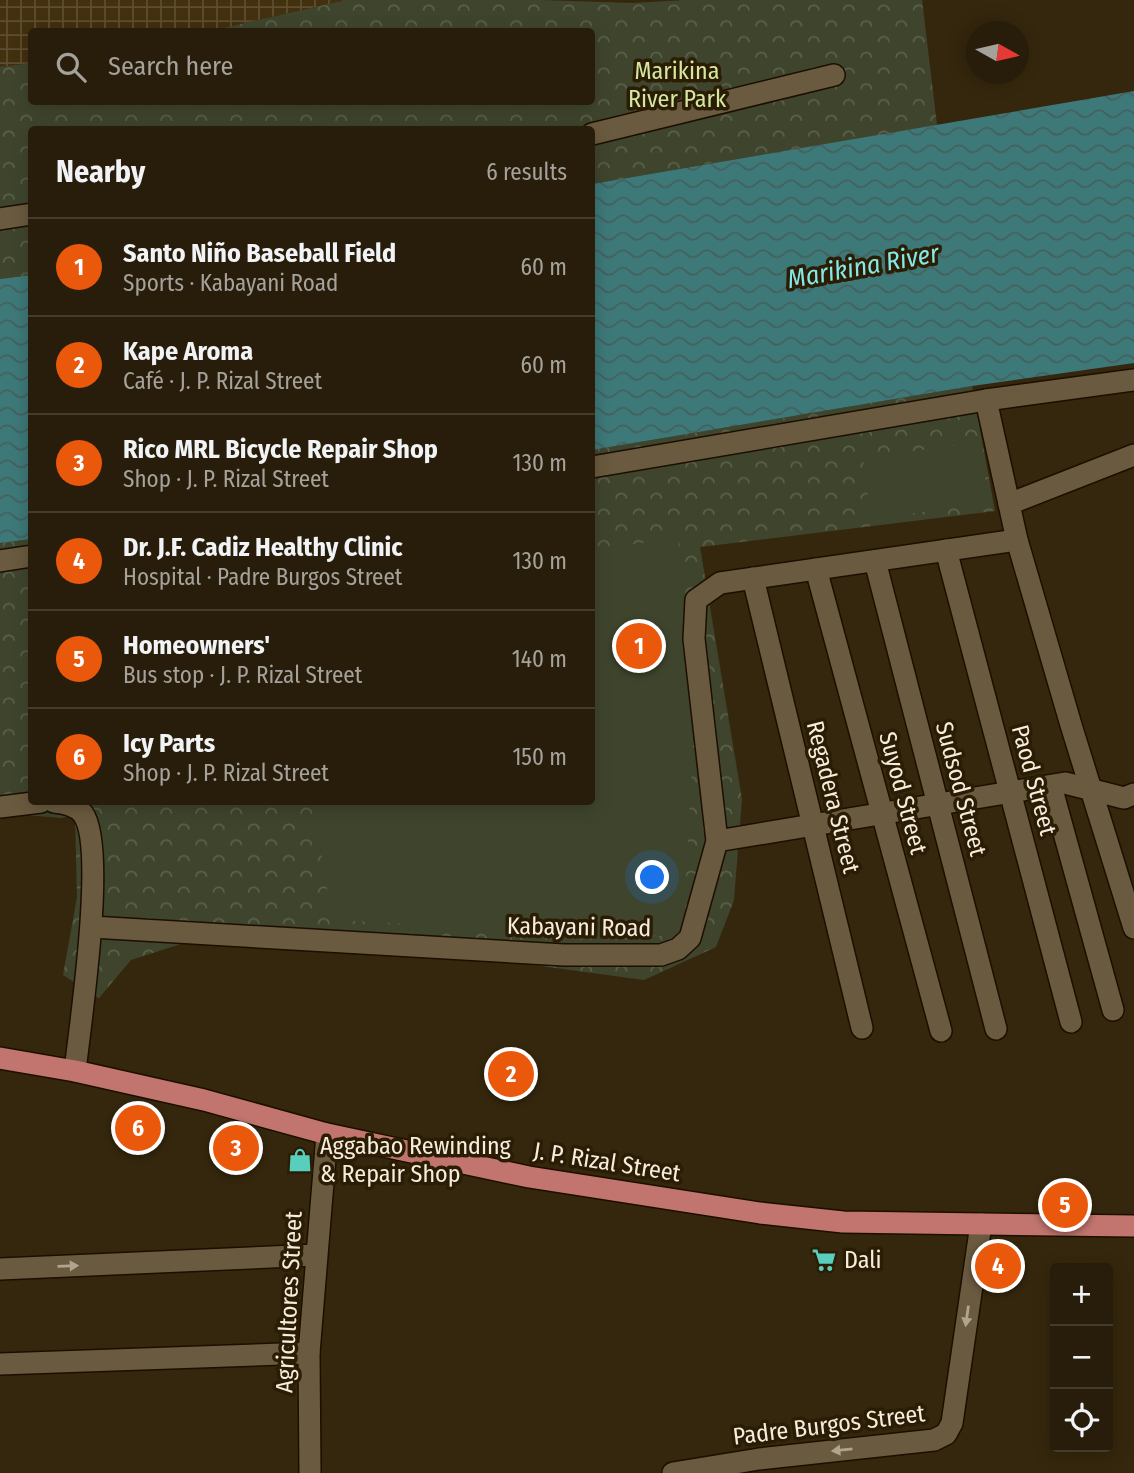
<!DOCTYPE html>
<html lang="en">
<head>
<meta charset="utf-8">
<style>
  :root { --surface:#281d0a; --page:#342a18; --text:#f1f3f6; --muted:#a5a29c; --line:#443b2b; --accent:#ea580c }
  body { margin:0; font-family:"Fira Sans Condensed",sans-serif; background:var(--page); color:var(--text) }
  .controls { position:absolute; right:21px; bottom:21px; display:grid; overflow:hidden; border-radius:7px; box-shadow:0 4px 18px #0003 }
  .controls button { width:63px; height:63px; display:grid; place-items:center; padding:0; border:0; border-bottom:2px solid var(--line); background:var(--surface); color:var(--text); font:35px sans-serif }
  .compass { position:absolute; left:966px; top:21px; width:63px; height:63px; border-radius:50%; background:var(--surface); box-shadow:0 4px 18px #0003; rotate:98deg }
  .you { position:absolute; left:653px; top:878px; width:24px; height:24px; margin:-18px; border:5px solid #fff; border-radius:50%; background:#1a73e8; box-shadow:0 0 0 10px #1a73e833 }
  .badge { display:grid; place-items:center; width:46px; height:46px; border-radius:50%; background:var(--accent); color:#fff; font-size:23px; font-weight:700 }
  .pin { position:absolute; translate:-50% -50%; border:4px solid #fff; box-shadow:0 2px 7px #0006 }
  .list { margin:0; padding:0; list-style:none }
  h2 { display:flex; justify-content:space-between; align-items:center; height:91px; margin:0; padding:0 28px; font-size:30px }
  h2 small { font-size:23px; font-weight:400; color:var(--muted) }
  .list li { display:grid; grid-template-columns:46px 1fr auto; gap:21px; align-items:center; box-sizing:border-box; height:98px; padding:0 28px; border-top:2px solid var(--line) }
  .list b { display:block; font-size:26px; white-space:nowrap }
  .list p { margin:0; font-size:23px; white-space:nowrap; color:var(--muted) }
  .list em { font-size:23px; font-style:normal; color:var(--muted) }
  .icon { flex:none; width:38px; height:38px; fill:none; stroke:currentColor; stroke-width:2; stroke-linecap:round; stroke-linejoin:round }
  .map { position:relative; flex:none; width:1134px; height:1473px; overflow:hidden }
  .search { position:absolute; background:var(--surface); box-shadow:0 4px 18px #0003; left:28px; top:28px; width:567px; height:77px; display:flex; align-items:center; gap:18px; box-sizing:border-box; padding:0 24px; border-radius:7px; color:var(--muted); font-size:26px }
  .panel { position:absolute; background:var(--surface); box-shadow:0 4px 18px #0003; left:28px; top:126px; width:567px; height:679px; border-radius:7px }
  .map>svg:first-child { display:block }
  .industrial { fill:url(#industrial-grid) }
  .park { fill:url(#park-crowns) }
  .garden { fill:#3f452d }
  .water { fill:url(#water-waves) }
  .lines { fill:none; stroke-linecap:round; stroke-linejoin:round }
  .street-casing { stroke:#1c0f00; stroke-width:24 }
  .primary-casing { stroke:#1c0f00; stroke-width:24 }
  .street { stroke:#6a5a3f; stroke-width:21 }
  .primary { stroke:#c1756e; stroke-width:21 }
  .oneway { fill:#b0a48e }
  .labels { text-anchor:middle; stroke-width:7; stroke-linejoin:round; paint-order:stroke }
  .park-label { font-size:24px; fill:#d5e6a1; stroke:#2b1d04 }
  .street-label { font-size:24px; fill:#f6edde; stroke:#2b1d04 }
  .poi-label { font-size:24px; fill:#f6edde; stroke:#2b1d04; text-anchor:start }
  .water-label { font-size:26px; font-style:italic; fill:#85e7e7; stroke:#2b1d04 }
</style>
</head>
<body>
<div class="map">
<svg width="1134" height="1473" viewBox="0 0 1134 1473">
  <defs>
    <pattern id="industrial-grid" width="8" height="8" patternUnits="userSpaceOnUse" patternTransform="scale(1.75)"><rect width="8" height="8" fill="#42300e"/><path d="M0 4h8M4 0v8" fill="none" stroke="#5e4e31"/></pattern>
    <pattern id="park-crowns" width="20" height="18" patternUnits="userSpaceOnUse" patternTransform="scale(1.75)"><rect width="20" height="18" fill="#3f452d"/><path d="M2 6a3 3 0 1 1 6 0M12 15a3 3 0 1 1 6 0" fill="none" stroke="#5b604b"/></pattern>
    <pattern id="water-waves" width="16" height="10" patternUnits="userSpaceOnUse" patternTransform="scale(1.75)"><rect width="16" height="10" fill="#3e7979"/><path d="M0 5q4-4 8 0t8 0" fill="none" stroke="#44605e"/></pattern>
  </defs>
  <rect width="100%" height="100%" fill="#35270d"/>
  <polygon class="industrial" points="0,0 346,0 210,31 32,32 31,63 0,67"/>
  <g class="park">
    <polygon points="346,0 540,0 633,3 685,0 922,0 937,125 592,184 592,130 32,130 31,275 0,279 0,67 31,63 32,102 592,102 592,32 210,31"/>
    <polygon points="972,386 995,511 700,547 742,799 734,900 716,947 644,980 240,925 131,960 99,998 63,975 77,897 75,814 62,818 0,813 0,543 31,539 32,802 592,802 592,450"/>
  </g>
  <g class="garden">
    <polygon points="981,442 988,503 871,519 863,458"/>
    <polygon points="678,538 693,743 683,937 332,920 313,802 592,802 592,550"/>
  </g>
  <g class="water">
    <polygon points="1134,91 1134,363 972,386 592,450 592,184"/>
    <polygon points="31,275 31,539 0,543 0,279"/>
  </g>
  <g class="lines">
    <g class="street-casing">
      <g id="street">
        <polyline points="592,134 834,75"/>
        <polyline points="0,219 32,214"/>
        <polyline points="986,400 1017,540 1071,725 1134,928"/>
        <polyline points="592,467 986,400 1134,380"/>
        <polyline points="1009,504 1134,455"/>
        <polyline points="946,550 1071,1022"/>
        <polyline points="0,561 32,556"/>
        <polyline points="875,561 996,1029"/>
        <polyline points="816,569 941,1031"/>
        <polyline points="753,578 862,1028"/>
        <polyline points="1051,786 1113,1010"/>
        <path d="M54 802C65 803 76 805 83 814 107 847 80 1025 75 1071"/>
        <polyline points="0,807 41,802"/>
        <polyline points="717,841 1065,783 1124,798 1134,794"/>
        <polyline points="92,927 564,955 661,955 678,949 690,938 717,841 694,639 696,600 720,583 1017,540"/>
        <polyline points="0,1269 316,1255"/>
        <polyline points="0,1364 309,1353"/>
        <polyline points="310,1473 309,1353 327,1134"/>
        <polyline points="673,1473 759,1459 934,1440 946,1434 952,1423 981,1224"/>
      </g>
    </g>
    <g class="primary-casing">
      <polyline id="primary" points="0,1058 75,1071 204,1100 327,1134 529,1177 760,1213 843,1222 1134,1226"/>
    </g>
    <use href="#street" class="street"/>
    <use href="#primary" class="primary"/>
  </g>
  <defs><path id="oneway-solid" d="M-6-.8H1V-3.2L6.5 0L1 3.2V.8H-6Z" transform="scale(1.75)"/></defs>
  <g class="oneway">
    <use href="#oneway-solid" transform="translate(68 1266) rotate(-2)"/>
    <use href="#oneway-solid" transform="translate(967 1316) rotate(98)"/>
    <use href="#oneway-solid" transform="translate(842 1450) rotate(174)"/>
  </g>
  <defs>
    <g id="shop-bare" transform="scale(1.89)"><path d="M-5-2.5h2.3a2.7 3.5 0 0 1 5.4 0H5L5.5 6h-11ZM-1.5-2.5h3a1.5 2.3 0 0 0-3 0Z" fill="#5acebc" stroke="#2b1d04" stroke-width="2.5" paint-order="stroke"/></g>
    <g id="supermarket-bare" transform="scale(1.89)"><path d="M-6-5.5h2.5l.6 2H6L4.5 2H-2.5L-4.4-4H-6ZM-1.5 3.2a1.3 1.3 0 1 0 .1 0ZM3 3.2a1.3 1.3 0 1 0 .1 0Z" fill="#5acebc" stroke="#2b1d04" stroke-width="2.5" paint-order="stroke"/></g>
  </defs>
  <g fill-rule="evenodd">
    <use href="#shop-bare" x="300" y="1160"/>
    <use href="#supermarket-bare" x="824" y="1260"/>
  </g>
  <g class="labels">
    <g class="park-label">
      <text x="677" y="79">Marikina<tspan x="677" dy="28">River Park</tspan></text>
    </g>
    <g class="street-label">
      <text transform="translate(1034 780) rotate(75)" y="8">Paod Street</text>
      <text transform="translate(961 789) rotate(75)" y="8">Sudsod Street</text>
      <text transform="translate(903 793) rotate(75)" y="8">Suyod Street</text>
      <text transform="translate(833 797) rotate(76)" y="8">Regadera Street</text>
      <text transform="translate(579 927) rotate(1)" y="8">Kabayani Road</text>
      <text transform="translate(607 1162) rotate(9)" y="8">J. P. Rizal Street</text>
      <text transform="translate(289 1302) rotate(-87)" y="8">Agricultores Street</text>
      <text transform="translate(829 1425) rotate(-7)" y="8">Padre Burgos Street</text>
    </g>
    <g class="poi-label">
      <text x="320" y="1154">Aggabao Rewinding<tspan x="320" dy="28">&amp; Repair Shop</tspan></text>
      <text x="844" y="1268">Dali</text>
    </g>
    <g class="water-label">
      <text transform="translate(863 266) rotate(-10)" y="9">Marikina River</text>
    </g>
  </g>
</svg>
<div class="controls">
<button>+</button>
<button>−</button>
<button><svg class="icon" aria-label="locate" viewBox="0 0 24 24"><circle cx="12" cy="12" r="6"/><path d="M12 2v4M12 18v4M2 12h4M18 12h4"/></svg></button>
</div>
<svg class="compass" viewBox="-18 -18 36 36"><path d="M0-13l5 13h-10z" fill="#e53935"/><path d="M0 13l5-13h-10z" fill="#a5a29c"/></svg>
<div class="you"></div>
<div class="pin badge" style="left:639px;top:646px">1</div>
<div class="pin badge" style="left:511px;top:1074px">2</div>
<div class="pin badge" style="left:236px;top:1148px">3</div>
<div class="pin badge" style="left:998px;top:1266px">4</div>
<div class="pin badge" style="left:1065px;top:1205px">5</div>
<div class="pin badge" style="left:138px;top:1128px">6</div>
<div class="search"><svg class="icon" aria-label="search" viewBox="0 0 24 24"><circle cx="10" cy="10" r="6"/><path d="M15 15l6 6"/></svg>Search here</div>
<section class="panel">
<h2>Nearby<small>6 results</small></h2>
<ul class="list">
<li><span class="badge">1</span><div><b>Santo Niño Baseball Field</b><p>Sports · Kabayani Road</p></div><em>60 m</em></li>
<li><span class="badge">2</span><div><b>Kape Aroma</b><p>Café · J. P. Rizal Street</p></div><em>60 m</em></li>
<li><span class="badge">3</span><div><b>Rico MRL Bicycle Repair Shop</b><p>Shop · J. P. Rizal Street</p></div><em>130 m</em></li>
<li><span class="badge">4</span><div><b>Dr. J.F. Cadiz Healthy Clinic</b><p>Hospital · Padre Burgos Street</p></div><em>130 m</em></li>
<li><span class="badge">5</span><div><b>Homeowners'</b><p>Bus stop · J. P. Rizal Street</p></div><em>140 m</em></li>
<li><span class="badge">6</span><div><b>Icy Parts</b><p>Shop · J. P. Rizal Street</p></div><em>150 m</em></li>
</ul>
</section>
</div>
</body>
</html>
